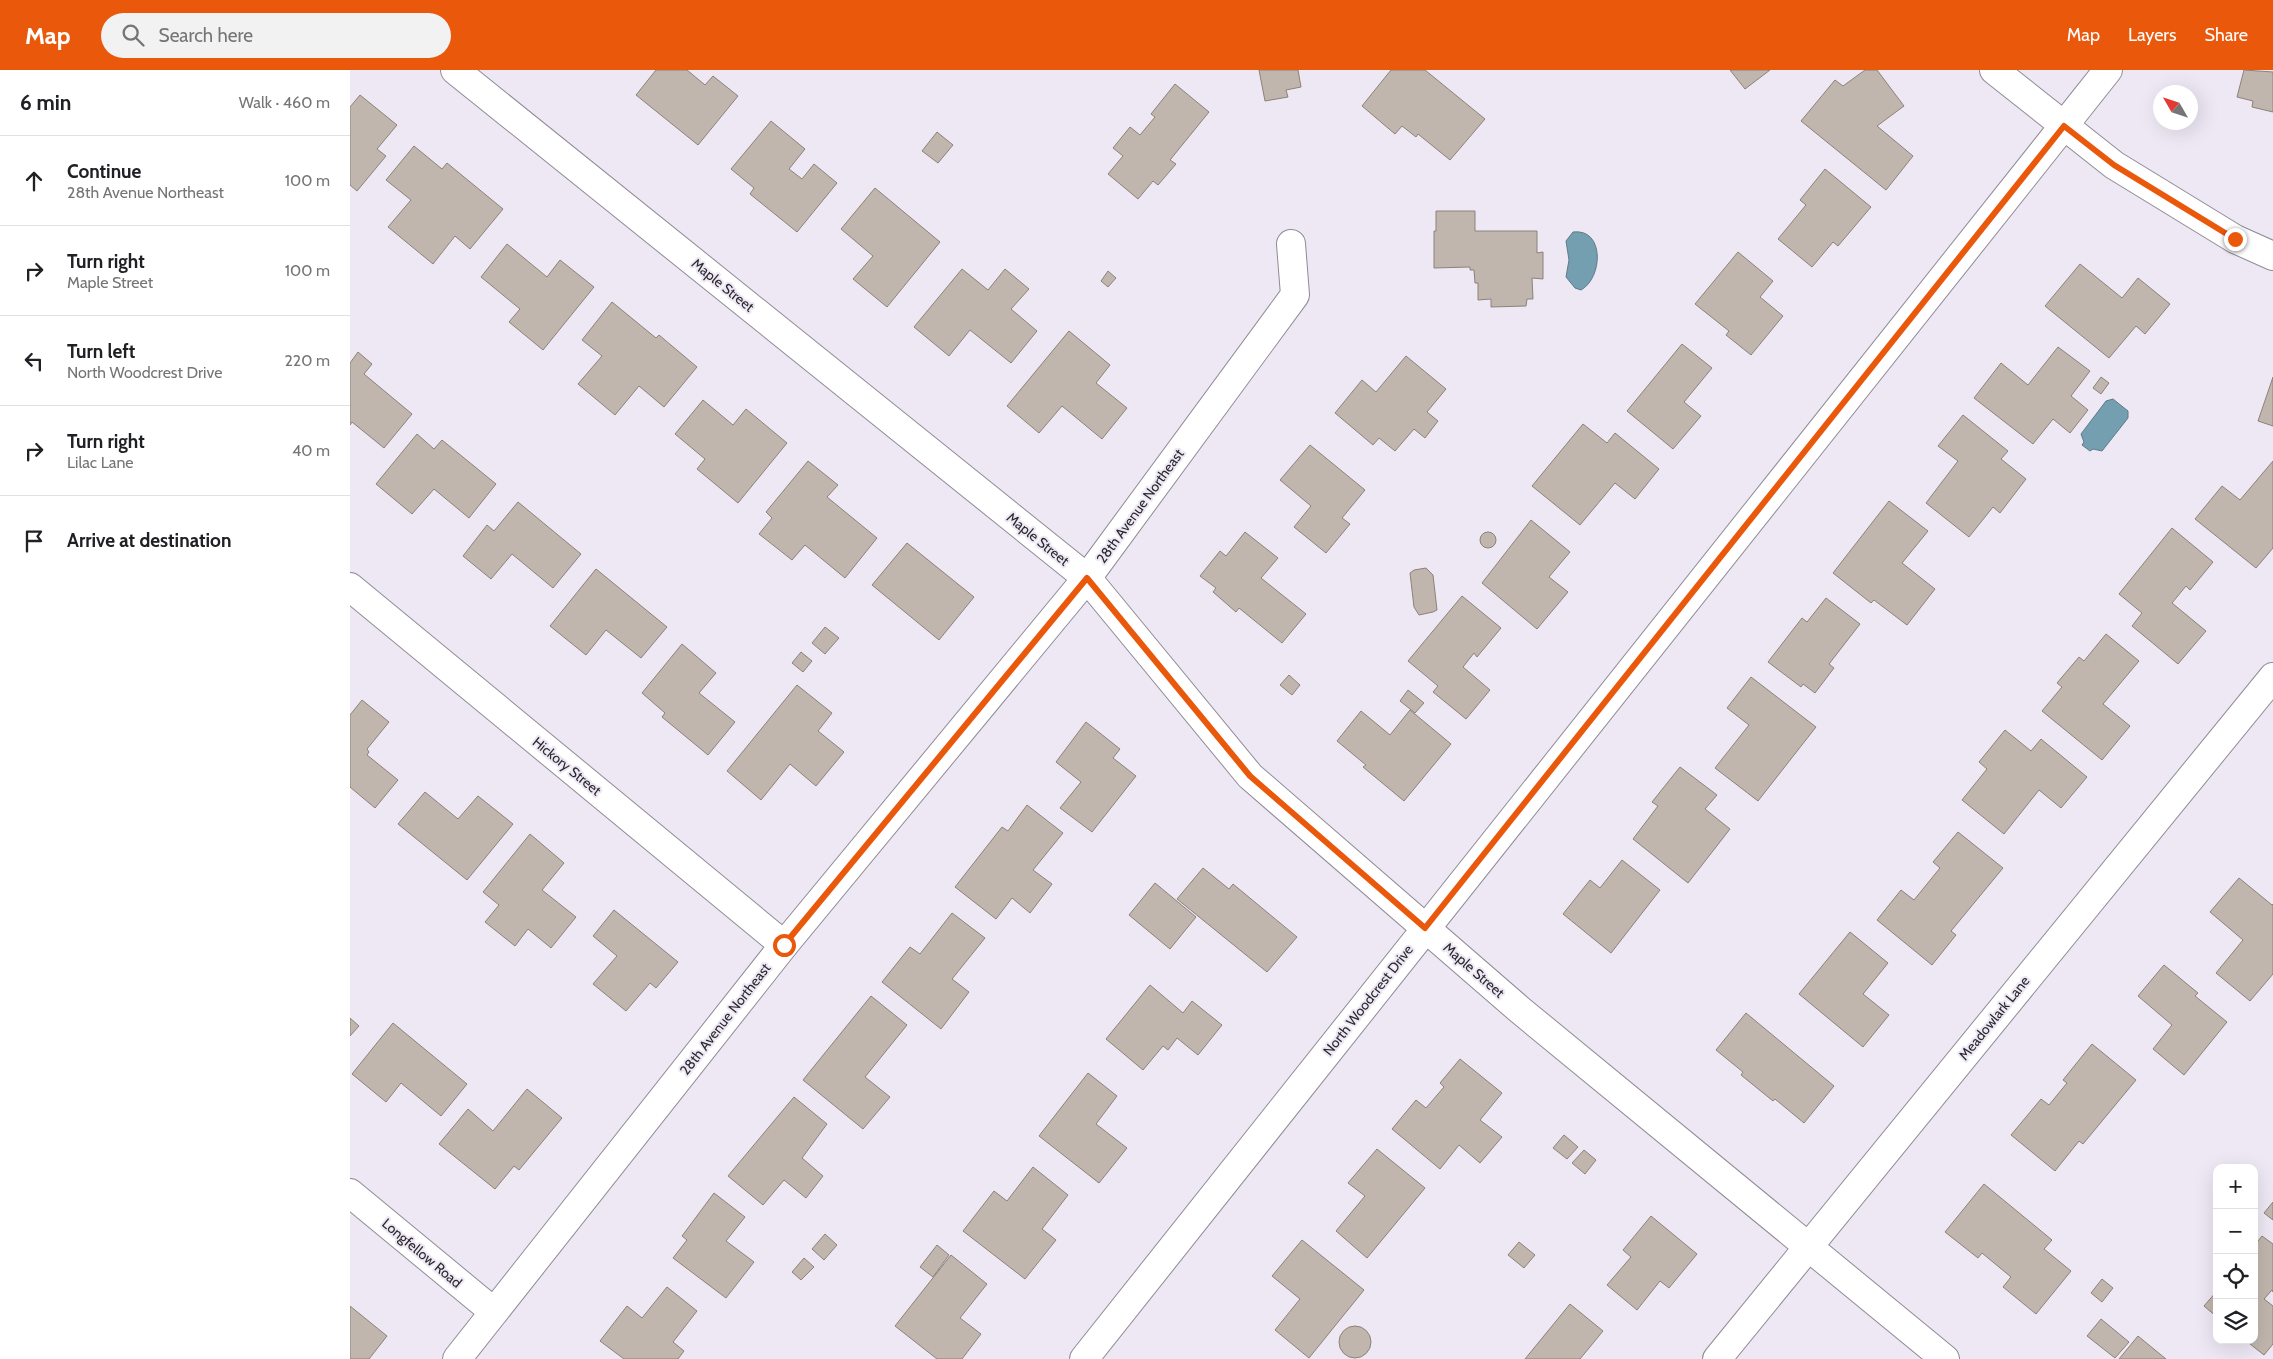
<!DOCTYPE html>
<html lang="en">
<head>
<meta charset="utf-8">
<style>
  :root { --surface:#fff; --page:#f2f2f2; --text:#202124; --muted:#757577; --line:#e0e0e0; --accent:#ea580c }
  body { margin:0; font-family:Cabin,sans-serif; background:var(--page); color:var(--text) }
  .controls { position:absolute; right:15px; bottom:15px; display:grid; overflow:hidden; border-radius:10px; box-shadow:0 5px 20px #0002 }
  .controls button { width:45px; height:45px; display:grid; place-items:center; padding:0; border:0; border-bottom:1px solid var(--line); background:var(--surface); color:var(--text); font:25px sans-serif }
  .compass { position:absolute; left:1803px; top:15px; width:45px; height:45px; border-radius:50%; background:var(--surface); box-shadow:0 5px 20px #0002; rotate:309deg }
  .stop { position:absolute; width:15px; height:15px; margin:-11px; border:4px solid #ea580c; border-radius:50%; background:#fff }
  .stop.end { background:#ea580c; border-color:#fff; box-shadow:0 1px 5px #0008 }
  .list { margin:0; padding:0; list-style:none }
  h2 { display:flex; justify-content:space-between; align-items:center; height:65px; margin:0; padding:0 20px; font-size:21px }
  h2 small { font-size:16px; font-weight:400; color:var(--muted) }
  .list li { display:grid; grid-template-columns:32px 1fr auto; gap:15px; align-items:center; box-sizing:border-box; height:90px; padding:0 20px; border-top:1px solid var(--line) }
  .list b { display:block; font-size:19px; white-space:nowrap }
  .list p { margin:0; font-size:16px; white-space:nowrap; color:var(--muted) }
  .list em { font-size:16px; font-style:normal; color:var(--muted) }
  .icon { flex:none; width:28px; height:28px; fill:none; stroke:currentColor; stroke-width:2; stroke-linecap:round; stroke-linejoin:round }
  .map { position:relative; flex:none; width:1923px; height:1289px; overflow:hidden }
  header { display:flex; align-items:center; gap:30px; box-sizing:border-box; height:70px; padding:0 25px; background:var(--accent); color:#fff }
  header strong { font-size:24px }
  nav { display:flex; gap:28px; margin-inline-start:auto; font-size:18px }
  .search { width:350px; height:45px; background:var(--page); display:flex; align-items:center; gap:12px; box-sizing:border-box; padding:0 18px; border-radius:28px; color:var(--muted); font-size:19px }
  main { display:flex }
  aside { flex:1; background:var(--surface) }
  .map>svg:first-child { display:block }
  .water { fill:#749fb0; stroke:#5e7b89 }
  .building { fill:#c1b6ad; stroke:#8c827a }
  .lines { fill:none; stroke-linecap:round; stroke-linejoin:round }
  .minor-casing { stroke:#908b96; stroke-width:30 }
  .minor { stroke:#fff; stroke-width:28 }
  .route { stroke:#ea580c; stroke-width:6 }
  .labels { text-anchor:middle; stroke-width:4; stroke-linejoin:round; paint-order:stroke }
  .street-label { font-size:14px; fill:#2a282d; stroke:#ede8f4 }
</style>
</head>
<body>
<header>
<strong>Map</strong>
<div class="search"><svg class="icon" aria-label="search" viewBox="0 0 24 24"><circle cx="10" cy="10" r="6"/><path d="M15 15l6 6"/></svg>Search here</div>
<nav><a>Map</a><a>Layers</a><a>Share</a></nav>
</header>
<main>
<aside>
<h2>6 min<small>Walk · 460 m</small></h2>
<ul class="list">
<li><svg class="icon" aria-label="ahead" viewBox="0 0 24 24"><path d="M12 20V5M6 11l6-6 6 6"/></svg><div><b>Continue</b><p>28th Avenue Northeast</p></div><em>100 m</em></li>
<li><svg class="icon" aria-label="right" viewBox="0 0 24 24"><path d="M7 20v-9h11M14 6l5 5-5 5"/></svg><div><b>Turn right</b><p>Maple Street</p></div><em>100 m</em></li>
<li><svg class="icon" aria-label="left" viewBox="0 0 24 24"><path d="M17 20v-9H6M10 6l-5 5 5 5"/></svg><div><b>Turn left</b><p>North Woodcrest Drive</p></div><em>220 m</em></li>
<li><svg class="icon" aria-label="right" viewBox="0 0 24 24"><path d="M7 20v-9h11M14 6l5 5-5 5"/></svg><div><b>Turn right</b><p>Lilac Lane</p></div><em>40 m</em></li>
<li><svg class="icon" aria-label="arrive" viewBox="0 0 24 24"><path d="M6 21V4h12l-3 4 3 4H6"/></svg><div><b>Arrive at destination</b></div></li>
</ul>
</aside>
<div class="map">
<svg width="1923" height="1289" viewBox="0 0 1923 1289">
  <rect width="100%" height="100%" fill="#ede8f4"/>
  <g class="water">
    <path d="M1223 162C1255 158 1253 208 1231 220L1225 218 1216 207 1219 190 1216 171Z"/>
    <polygon points="1763,329 1778,341 1778,348 1752,381 1743,379 1740,381 1732,375 1734,372 1731,364 1756,331"/>
  </g>
  <g class="building">
    <polygon points="306,0 337,0 355,15 363,6 388,26 348,75 286,25"/>
    <polygon points="909,0 948,0 951,17 936,20 938,27 915,31"/>
    <polygon points="1041,0 1075,0 1135,49 1100,90 1068,64 1066,67 1052,56 1045,64 1012,36"/>
    <polygon points="1380,0 1420,0 1395,19"/>
    <polygon points="1515,0 1527,0 1554,36 1527,56 1563,86 1536,120 1451,51 1485,10 1493,16"/>
    <polygon points="1894,0 1923,2 1923,42 1902,37 1903,31 1887,27"/>
    <polygon points="825,14 859,42 820,90 826,94 808,115 803,111 788,129 758,104 773,86 763,78 780,57 790,65 805,47 801,44"/>
    <polygon points="10,25 47,55 27,79 36,86 7,121 0,115 0,37"/>
    <polygon points="421,51 455,79 439,99 452,109 464,94 487,113 447,162 400,124 404,118 381,99"/>
    <polygon points="587,62 603,75 588,93 572,81"/>
    <polygon points="64,76 92,99 97,93 153,139 120,179 105,166 83,194 38,157 61,130 36,110"/>
    <polygon points="1475,99 1521,137 1488,176 1483,172 1462,197 1428,169 1456,135 1450,130"/>
    <polygon points="525,118 590,172 537,237 503,209 523,186 491,159"/>
    <polygon points="1086,141 1125,141 1125,161 1187,161 1187,183 1193,182 1193,209 1182,208 1183,229 1177,229 1176,236 1141,237 1141,229 1128,230 1128,213 1125,213 1124,200 1120,200 1120,197 1084,198 1084,161 1086,161"/>
    <polygon points="157,174 197,207 210,190 244,217 193,280 159,252 170,239 131,207"/>
    <polygon points="1388,182 1423,211 1410,227 1433,246 1401,285 1376,265 1379,261 1345,234"/>
    <polygon points="1730,194 1772,228 1788,208 1820,234 1795,264 1786,256 1759,288 1695,236"/>
    <polygon points="612,199 638,220 655,199 679,219 661,239 687,261 661,293 620,260 599,286 564,257"/>
    <polygon points="758,201 766,208 758,217 751,211"/>
    <polygon points="262,232 306,268 309,265 347,297 314,337 289,316 265,345 228,314 252,286 232,270"/>
    <polygon points="719,261 760,295 746,313 777,338 752,369 712,336 689,363 657,336"/>
    <polygon points="1332,274 1362,298 1334,332 1351,346 1323,379 1277,341"/>
    <polygon points="1708,277 1740,301 1721,326 1738,340 1720,363 1703,349 1683,374 1624,328 1651,293 1678,315"/>
    <polygon points="8,282 22,294 14,304 62,344 34,378 2,352 0,355 0,293"/>
    <polygon points="1056,286 1096,319 1077,342 1088,351 1075,368 1064,359 1045,381 1029,368 1023,375 985,343 1012,310 1026,322"/>
    <polygon points="1751,307 1759,313 1751,324 1743,318"/>
    <polygon points="1923,307 1923,356 1908,351"/>
    <polygon points="353,330 383,355 396,339 437,373 388,433 347,399 355,389 325,364"/>
    <polygon points="1613,345 1658,381 1651,389 1676,409 1650,443 1643,437 1619,467 1576,433 1608,391 1588,376"/>
    <polygon points="1233,354 1257,373 1265,363 1309,399 1285,429 1265,413 1230,455 1182,416"/>
    <polygon points="67,364 84,379 92,370 146,414 119,448 84,419 62,444 26,414"/>
    <polygon points="960,375 1015,420 992,448 1000,454 976,483 944,457 961,436 930,410"/>
    <polygon points="458,391 488,415 477,427 527,468 495,508 455,475 442,490 409,464 422,448 416,442"/>
    <polygon points="1923,391 1923,478 1906,498 1845,449 1872,416 1890,430"/>
    <polygon points="1539,431 1578,461 1552,493 1585,519 1557,555 1524,530 1521,533 1483,503"/>
    <polygon points="168,432 231,484 203,518 162,484 141,509 113,486 137,455 144,461"/>
    <polygon points="1181,450 1220,482 1199,507 1218,522 1187,559 1132,513"/>
    <polygon points="1822,458 1863,492 1840,520 1836,516 1822,533 1856,561 1828,594 1782,556 1792,543 1769,524"/>
    <circle cx="1138" cy="470" r="8"/>
    <polygon points="895,462 928,488 911,508 956,544 932,573 889,538 886,542 863,522 866,518 850,506 870,481 876,486"/>
    <polygon points="557,473 624,527 589,570 522,515"/>
    <polygon points="1076,498 1083,505 1087,540 1083,542 1069,545 1064,537 1060,503 1064,500"/>
    <polygon points="246,499 317,557 291,588 256,560 236,585 200,556"/>
    <polygon points="1112,526 1151,558 1127,587 1124,583 1113,597 1140,620 1116,649 1083,622 1088,616 1058,591"/>
    <polygon points="1476,528 1510,554 1479,594 1484,598 1465,623 1453,614 1451,617 1418,592 1452,548 1457,552"/>
    <polygon points="475,557 489,568 475,584 462,573"/>
    <polygon points="1756,564 1789,591 1753,634 1780,656 1752,690 1692,641 1712,617 1707,613 1729,587 1734,591"/>
    <polygon points="332,574 366,603 349,623 385,652 358,685 312,647 315,643 292,623"/>
    <polygon points="451,582 462,591 453,602 442,593"/>
    <polygon points="939,605 950,615 942,625 930,615"/>
    <polygon points="1401,607 1466,657 1408,731 1365,698 1399,655 1377,638"/>
    <polygon points="447,615 482,643 468,661 494,682 466,716 440,694 411,730 377,701"/>
    <polygon points="1058,620 1074,633 1065,643 1050,631"/>
    <polygon points="12,630 39,652 17,679 19,682 17,685 48,710 25,738 0,717 0,645"/>
    <polygon points="1060,640 1101,674 1054,731 1013,697 1016,695 987,671 1011,641 1040,665"/>
    <polygon points="736,652 770,679 763,688 786,706 742,762 710,738 731,712 706,692"/>
    <polygon points="1655,660 1681,681 1691,669 1737,707 1711,738 1689,720 1654,764 1612,730 1637,699 1629,692"/>
    <polygon points="1330,697 1367,725 1355,739 1380,759 1338,813 1283,769 1308,736 1302,732"/>
    <polygon points="75,722 108,749 128,726 163,754 117,810 48,754"/>
    <polygon points="677,735 713,763 683,800 702,814 680,843 662,828 646,849 605,817 652,757 658,761"/>
    <polygon points="1608,762 1653,798 1601,861 1606,865 1582,895 1527,850 1551,820 1564,830 1590,798 1583,792"/>
    <polygon points="180,764 214,793 192,820 226,847 201,878 178,859 165,876 135,852 149,835 133,822"/>
    <polygon points="1272,790 1310,820 1261,883 1213,844 1240,810 1250,818"/>
    <polygon points="853,798 879,819 883,814 947,867 917,902 827,829"/>
    <polygon points="1889,808 1922,835 1923,834 1923,904 1900,931 1866,903 1893,870 1860,842"/>
    <polygon points="805,813 846,847 820,879 779,845"/>
    <polygon points="264,840 328,892 306,918 300,913 276,941 243,914 267,886 243,866"/>
    <polygon points="602,843 635,868 602,909 619,922 591,959 532,912 560,877 570,884"/>
    <polygon points="1500,862 1538,893 1513,924 1539,945 1513,977 1449,924"/>
    <polygon points="1814,895 1848,923 1845,926 1877,952 1834,1005 1803,979 1822,955 1788,926"/>
    <polygon points="800,915 833,943 842,931 872,955 848,985 827,968 818,980 813,976 793,1000 756,969"/>
    <polygon points="521,926 557,955 515,1007 540,1027 513,1059 453,1010"/>
    <polygon points="1396,943 1484,1016 1454,1053 1425,1029 1423,1031 1391,1005 1393,1002 1366,980"/>
    <polygon points="0,948 9,956 0,966"/>
    <polygon points="43,953 117,1014 91,1046 51,1013 36,1032 2,1004"/>
    <polygon points="1742,974 1786,1010 1733,1074 1729,1071 1705,1101 1661,1065 1691,1029 1699,1035 1717,1013 1713,1010"/>
    <polygon points="1110,989 1152,1023 1130,1050 1152,1067 1130,1093 1109,1075 1090,1099 1042,1059 1066,1030 1076,1038 1094,1017 1090,1013"/>
    <polygon points="738,1003 767,1026 746,1054 777,1078 749,1113 689,1066"/>
    <polygon points="177,1019 212,1048 169,1100 164,1096 145,1119 89,1074 118,1039 143,1061"/>
    <polygon points="444,1027 477,1054 452,1088 473,1106 456,1128 434,1110 413,1135 378,1106"/>
    <polygon points="1214,1065 1228,1077 1217,1089 1203,1078"/>
    <polygon points="1027,1079 1075,1118 1017,1188 986,1161 1015,1126 998,1113"/>
    <polygon points="1234,1080 1246,1090 1235,1104 1222,1093"/>
    <polygon points="683,1097 718,1125 692,1159 706,1170 675,1209 613,1161 644,1121 657,1131"/>
    <polygon points="1634,1114 1702,1170 1694,1179 1721,1201 1686,1244 1653,1217 1661,1207 1632,1183 1628,1188 1595,1162"/>
    <polygon points="364,1123 395,1147 376,1171 404,1192 376,1228 323,1188 337,1170 332,1166"/>
    <polygon points="1923,1132 1923,1150 1914,1143"/>
    <polygon points="1301,1146 1347,1184 1319,1218 1310,1211 1287,1240 1257,1215 1281,1187 1273,1180"/>
    <polygon points="475,1164 487,1175 474,1190 462,1179"/>
    <polygon points="1912,1166 1923,1174 1923,1222 1922,1220 1914,1229 1923,1236 1923,1274 1914,1285 1895,1270 1904,1270 1904,1176"/>
    <polygon points="952,1170 1014,1220 959,1288 925,1260 950,1229 922,1206"/>
    <polygon points="1169,1172 1185,1185 1174,1198 1158,1185"/>
    <polygon points="587,1175 599,1185 583,1207 570,1197"/>
    <polygon points="601,1185 637,1214 610,1248 631,1264 612,1289 587,1289 545,1256"/>
    <polygon points="454,1188 464,1197 451,1210 442,1202"/>
    <polygon points="1752,1209 1763,1218 1752,1232 1741,1223"/>
    <polygon points="317,1217 347,1241 323,1272 334,1281 328,1289 274,1289 250,1271 277,1236 292,1248"/>
    <polygon points="1867,1221 1867,1247 1854,1236"/>
    <polygon points="1220,1234 1253,1261 1230,1289 1175,1289"/>
    <polygon points="0,1236 37,1266 19,1289 0,1289"/>
    <polygon points="1751,1249 1779,1272 1765,1288 1737,1266"/>
    <circle cx="1005" cy="1272" r="16"/>
    <polygon points="1788,1266 1816,1289 1769,1289"/>
  </g>
  <g class="lines">
    <g class="minor-casing">
      <g id="minor">
        <polyline points="105,0 737,508 900,706 1170,940 1595,1289"/>
        <polyline points="1644,0 1764,95 1885,169 1923,186"/>
        <polyline points="0,517 434,875"/>
        <polyline points="0,1123 144,1242"/>
        <polyline points="107,1289 434,875 737,508 945,225 941,174"/>
        <polyline points="734,1289 1758,0"/>
        <polyline points="1367,1289 1923,607"/>
      </g>
    </g>
    <use href="#minor" class="minor"/>
  </g>
  <g class="lines">
    <polyline class="route" points="434,875 737,508 900,706 1075,858 1714,56 1764,95 1885,169"/>
  </g>
  <g class="labels">
    <g class="street-label">
      <text transform="translate(373 215) rotate(39)" y="5">Maple Street</text>
      <text transform="translate(790 436) rotate(-54)" y="5">28th Avenue Northeast</text>
      <text transform="translate(688 469) rotate(39)" y="5">Maple Street</text>
      <text transform="translate(217 696) rotate(39)" y="5">Hickory Street</text>
      <text transform="translate(1124 900) rotate(41)" y="5">Maple Street</text>
      <text transform="translate(1018 930) rotate(-52)" y="5">North Woodcrest Drive</text>
      <text transform="translate(1644 948) rotate(-51)" y="5">Meadowlark Lane</text>
      <text transform="translate(375 949) rotate(-52)" y="5">28th Avenue Northeast</text>
      <text transform="translate(72 1183) rotate(40)" y="5">Longfellow Road</text>
    </g>
  </g>
</svg>
<div class="controls">
<button>+</button>
<button>−</button>
<button><svg class="icon" aria-label="locate" viewBox="0 0 24 24"><circle cx="12" cy="12" r="6"/><path d="M12 2v4M12 18v4M2 12h4M18 12h4"/></svg></button>
<button><svg class="icon" aria-label="layers" viewBox="0 0 24 24"><path d="M12 4l9 5-9 5-9-5zM3 14l9 5 9-5"/></svg></button>
</div>
<svg class="compass" viewBox="-18 -18 36 36"><path d="M0-13l5 13h-10z" fill="#e53935"/><path d="M0 13l5-13h-10z" fill="#757577"/></svg>
<div class="stop" style="left:434px;top:875px"></div>
<div class="stop end" style="left:1885px;top:169px"></div>
</div>
</main>
</body>
</html>
